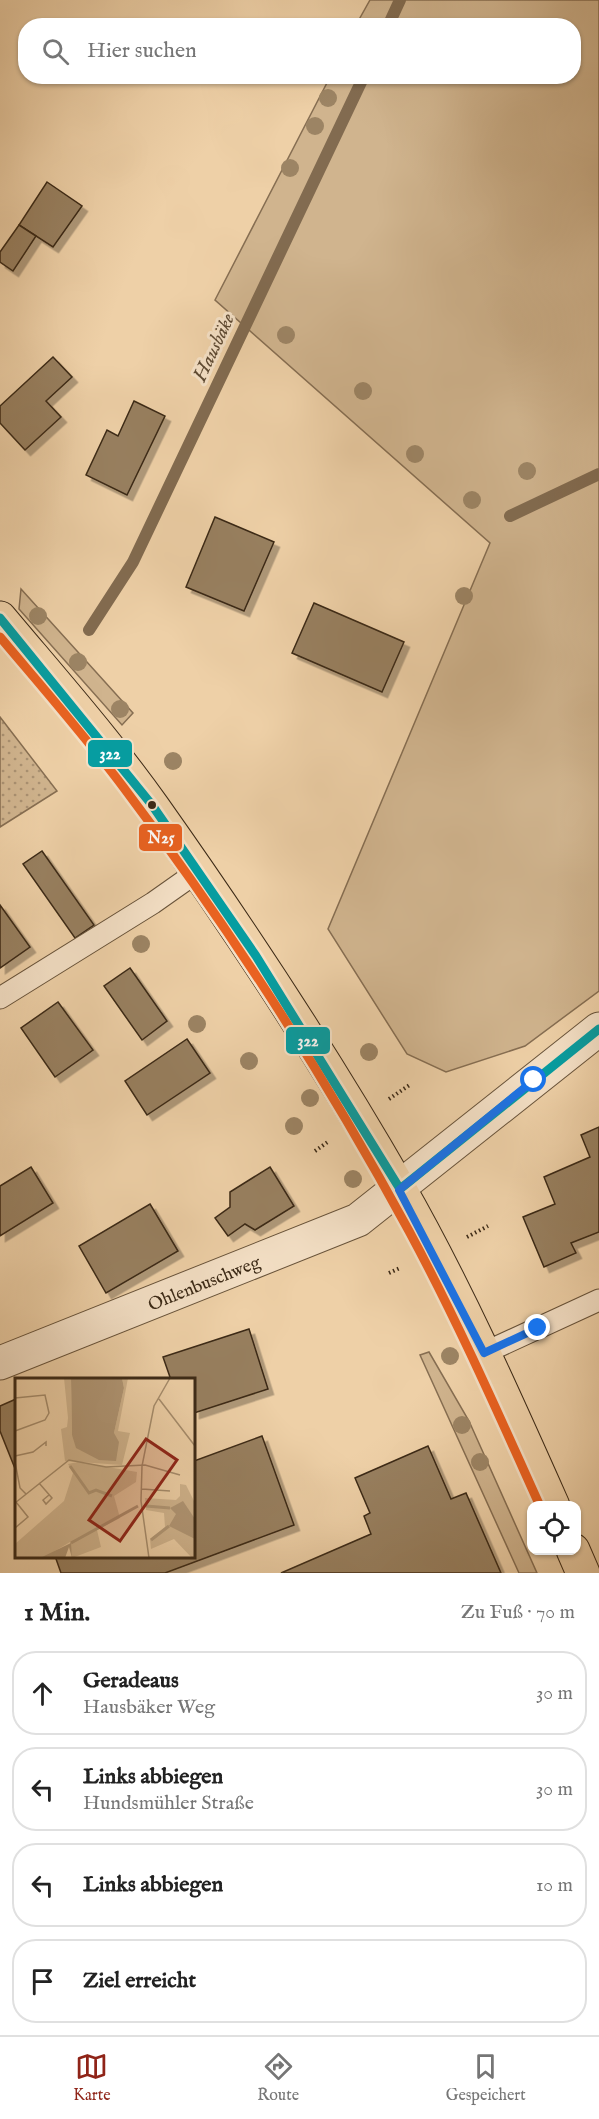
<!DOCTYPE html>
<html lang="de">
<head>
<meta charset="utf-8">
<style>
  :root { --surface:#fff; --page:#f6f6f6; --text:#222; --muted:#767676; --line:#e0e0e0; --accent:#8f2418 }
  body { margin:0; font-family:"IM FELL English",serif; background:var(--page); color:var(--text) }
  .controls { position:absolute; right:18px; bottom:18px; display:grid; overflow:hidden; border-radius:12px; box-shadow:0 2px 4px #0004 }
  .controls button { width:54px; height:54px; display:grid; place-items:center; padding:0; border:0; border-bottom:2px solid var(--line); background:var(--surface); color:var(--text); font:30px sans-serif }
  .stop { position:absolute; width:18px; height:18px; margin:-14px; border:4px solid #1a73e8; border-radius:50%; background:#fff }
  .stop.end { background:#1a73e8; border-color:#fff; box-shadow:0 2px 6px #0008 }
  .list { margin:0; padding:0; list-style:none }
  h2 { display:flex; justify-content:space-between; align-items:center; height:78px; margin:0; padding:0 24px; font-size:26px }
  h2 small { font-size:20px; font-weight:400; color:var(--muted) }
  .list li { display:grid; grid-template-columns:39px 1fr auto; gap:18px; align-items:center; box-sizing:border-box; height:84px; margin:0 12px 12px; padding:0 12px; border:2px solid var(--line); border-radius:24px }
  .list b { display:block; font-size:22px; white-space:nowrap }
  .list p { margin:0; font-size:20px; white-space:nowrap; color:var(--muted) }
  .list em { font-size:20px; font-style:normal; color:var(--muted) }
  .icon { flex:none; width:33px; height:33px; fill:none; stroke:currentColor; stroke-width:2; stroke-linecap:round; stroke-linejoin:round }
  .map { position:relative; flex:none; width:599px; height:1573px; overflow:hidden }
  .search { position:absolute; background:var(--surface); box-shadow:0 2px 4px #0004; left:18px; right:18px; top:18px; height:66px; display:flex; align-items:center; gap:15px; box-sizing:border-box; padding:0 21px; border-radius:24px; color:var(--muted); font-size:22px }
  .sheet { height:462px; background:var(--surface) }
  nav { display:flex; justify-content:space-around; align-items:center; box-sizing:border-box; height:84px; border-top:2px solid var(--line); background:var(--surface); font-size:16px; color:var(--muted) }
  nav a { display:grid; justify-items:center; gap:3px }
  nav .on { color:var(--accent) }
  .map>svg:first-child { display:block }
  .grass { fill:#d0b48e; stroke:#866e52; stroke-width:1.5 }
  .park { fill:url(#park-dots); stroke:#866e52; stroke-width:1.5 }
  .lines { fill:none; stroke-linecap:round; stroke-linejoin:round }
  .stream { stroke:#826b50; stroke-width:12 }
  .building { fill:#988061; stroke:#3b2916; stroke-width:1.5; filter:url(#shadow) }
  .service-casing { stroke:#68533a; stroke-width:23 }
  .minor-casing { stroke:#68533a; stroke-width:35 }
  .primary-casing { stroke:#3b2916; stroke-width:35 }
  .path { stroke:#3b2916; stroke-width:4; stroke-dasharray:1.5 3; stroke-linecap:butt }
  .service { stroke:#f4e0c6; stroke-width:21 }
  .minor { stroke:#f4e0c6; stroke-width:33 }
  .primary { stroke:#eed0a7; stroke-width:33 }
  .bus-1-casing { stroke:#f4e0c6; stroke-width:14 }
  .bus-2-casing { stroke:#f4e0c6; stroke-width:14 }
  .bus-1 { stroke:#069da1; stroke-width:9 }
  .bus-2 { stroke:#e96221; stroke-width:9 }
  .tree { fill:#9c8464 }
  .route { stroke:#1a73e8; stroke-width:8 }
  .bus-dot { fill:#3b2916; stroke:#f4e0c6; stroke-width:2 }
  .labels { text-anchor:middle; stroke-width:6; stroke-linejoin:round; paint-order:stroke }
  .street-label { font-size:18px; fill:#3b2916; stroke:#f4e0c6 }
  .water-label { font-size:20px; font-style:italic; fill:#5e4a33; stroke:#f4e0c6 }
  .inset-river { fill:none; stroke:#b19776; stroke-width:3 }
  .inset-road { fill:none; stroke:#a68d6d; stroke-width:1.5 }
  .view { fill:#8f2418; fill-opacity:0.15; stroke:#8f2418; stroke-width:3 }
  .inset-edge { fill:none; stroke:#3b2916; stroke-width:3 }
  .line-badge { stroke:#f4e0c6; stroke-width:2 }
  .badge-label { font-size:16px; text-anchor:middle; font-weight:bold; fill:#fff }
</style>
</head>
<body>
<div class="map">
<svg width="599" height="1573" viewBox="0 0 599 1573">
  <defs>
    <pattern id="park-dots" width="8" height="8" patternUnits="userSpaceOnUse" patternTransform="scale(1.5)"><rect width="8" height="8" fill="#d0b48e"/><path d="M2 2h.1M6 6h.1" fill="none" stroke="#aa9273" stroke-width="1.8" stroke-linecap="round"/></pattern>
    <filter id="shadow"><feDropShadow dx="5.5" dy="5.5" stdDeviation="0" flood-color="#0004"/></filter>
  </defs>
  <rect width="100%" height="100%" fill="#eed0a7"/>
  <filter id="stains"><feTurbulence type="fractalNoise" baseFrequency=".00333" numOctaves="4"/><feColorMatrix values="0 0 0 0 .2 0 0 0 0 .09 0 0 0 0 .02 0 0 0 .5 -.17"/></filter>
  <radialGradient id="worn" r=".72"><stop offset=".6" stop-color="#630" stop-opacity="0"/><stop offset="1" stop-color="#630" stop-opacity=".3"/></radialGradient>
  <g class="grass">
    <polygon points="370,0 599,0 599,991 525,1046 446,1072 407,1054 328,929 490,543 215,300 330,77 574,76 574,26 356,25"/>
    <polygon points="21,589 133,713 122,725 19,609"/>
    <polygon points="429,1352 469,1421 537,1573 519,1573 420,1355"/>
  </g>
  <polygon class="park" points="0,717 57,791 0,827"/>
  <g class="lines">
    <g class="stream">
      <polyline points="388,26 400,0"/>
      <polyline points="510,516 599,474"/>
      <polyline points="89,630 133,562 364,76"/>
    </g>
  </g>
  <g class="building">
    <polygon points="47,182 82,206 53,247 19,225"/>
    <polygon points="19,225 36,236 13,271 0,262 0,252"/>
    <polygon points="53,357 72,377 46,401 61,417 25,450 0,423 0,406"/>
    <polygon points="134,401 165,416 127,495 86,475 107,430 118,436"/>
    <polygon points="215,517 274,542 244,611 186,587"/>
    <polygon points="314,603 404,642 382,692 292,653"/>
    <polygon points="42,851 94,925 75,938 23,864"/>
    <polygon points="0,905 30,947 0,968"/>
    <polygon points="130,968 167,1021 142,1040 104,986"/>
    <polygon points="58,1002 93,1050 55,1077 21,1028"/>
    <polygon points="187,1039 210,1073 147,1115 125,1081"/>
    <polygon points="599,1127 599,1232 571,1243 576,1253 544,1267 523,1217 555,1204 544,1177 590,1157 581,1135"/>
    <polygon points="31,1167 53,1203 0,1236 0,1186"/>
    <polygon points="270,1167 294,1206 255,1230 245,1224 228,1236 215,1218 230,1207 230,1192"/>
    <polygon points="150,1204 178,1251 106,1293 79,1246"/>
    <polygon points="249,1329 268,1389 194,1413 194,1380 171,1380 163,1357"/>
    <polygon points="16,1399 16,1471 0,1431 0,1406"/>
    <polygon points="262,1436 294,1525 165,1573 61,1573 55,1556 194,1556 194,1461"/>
    <polygon points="428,1446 451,1499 466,1493 501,1573 281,1573 371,1534 364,1516 370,1513 355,1478"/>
  </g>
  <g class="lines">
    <g class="service-casing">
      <g id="service">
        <polyline points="0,998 153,903 197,872"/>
        <polyline points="484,1353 599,1300"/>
      </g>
    </g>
    <g class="minor-casing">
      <polyline id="minor" points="0,1363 358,1220 599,1029"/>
    </g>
    <g class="primary-casing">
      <g id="primary">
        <path d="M0 618C52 680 106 741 153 807 240 930 324 1057 399 1188 457 1290 505 1398 553 1506"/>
        <polyline points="573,1550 583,1573"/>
      </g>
    </g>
    <g class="path">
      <polyline points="389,1099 411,1084"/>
      <polyline points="315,1151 329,1141"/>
      <polyline points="467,1237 488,1226"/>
      <polyline points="389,1273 400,1268"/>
    </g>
    <use href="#service" class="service"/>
    <use href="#minor" class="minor"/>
    <use href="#primary" class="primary"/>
    <g class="bus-1-casing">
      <g id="bus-1">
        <polyline points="0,618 152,805 256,956 400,1189"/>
        <polyline points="400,1189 599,1029"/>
      </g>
    </g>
    <g class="bus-2-casing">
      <path id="bus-2" d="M0 637C42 687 85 736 124 788 229 927 326 1078 409 1231 457 1320 498 1413 540 1506"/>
    </g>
    <use href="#bus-1" class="bus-1"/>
    <use href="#bus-2" class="bus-2"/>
  </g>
  <g class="tree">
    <circle cx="328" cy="98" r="9"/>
    <circle cx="315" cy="126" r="9"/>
    <circle cx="290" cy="168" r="9"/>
    <circle cx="286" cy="335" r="9"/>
    <circle cx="363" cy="391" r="9"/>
    <circle cx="415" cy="454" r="9"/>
    <circle cx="527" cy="471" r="9"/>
    <circle cx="472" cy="500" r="9"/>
    <circle cx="464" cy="596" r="9"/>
    <circle cx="38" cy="616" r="9"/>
    <circle cx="78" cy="662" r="9"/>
    <circle cx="120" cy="709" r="9"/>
    <circle cx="173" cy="761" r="9"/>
    <circle cx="141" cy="944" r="9"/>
    <circle cx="197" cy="1024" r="9"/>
    <circle cx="369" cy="1052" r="9"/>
    <circle cx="249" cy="1061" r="9"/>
    <circle cx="310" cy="1098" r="9"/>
    <circle cx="294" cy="1126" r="9"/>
    <circle cx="353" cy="1179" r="9"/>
    <circle cx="450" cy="1356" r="9"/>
    <circle cx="462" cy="1425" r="9"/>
    <circle cx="480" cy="1462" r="9"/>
  </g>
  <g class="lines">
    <polyline class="route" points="534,1080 399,1190 484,1353 538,1328"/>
  </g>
  <circle class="bus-dot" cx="152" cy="805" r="5"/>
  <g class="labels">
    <g class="street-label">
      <text transform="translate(204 1283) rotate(-22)" y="6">Ohlenbuschweg</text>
    </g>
    <g class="water-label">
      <text transform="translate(213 347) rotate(-65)" y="7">Hausbäke</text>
    </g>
  </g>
  <g transform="translate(15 1378)">
    <rect width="180" height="180" fill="#eed0a7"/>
    <path d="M63 84 122 94 121 104 99 118 105 140 82 152 86 169 57 180 55 164 30 179 0 180V166L49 123 58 95 53 86Z" fill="#d0b48e"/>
    <path d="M49 0H56L57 57 79 77 99 55 109 10 107 0H113L103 53 115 55 107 87 50 83 46 51 52 49 53 40ZM165 106 171 107 180 125V177L177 180 159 161 136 171 135 161 150 149 149 135 131 132 130 120 161 122 165 118Z" fill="#d0b48e"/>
    <path d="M56 0H107L109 10 99 55 104 64 101 83 84 82 61 70 57 57ZM168 123 180 141V161L154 148 161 136 155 130ZM56 165 57 180 54 169 50 180H25Z" fill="#b19776"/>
    <path class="inset-river" d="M55 88 74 115 81 112 97 118M131 128 155 130M136 162 154 148M56 165 123 128"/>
    <path class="inset-road" d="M0 20 30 17 34 35 30 42 0 53M144 21 180 68M0 78 18 74 31 64V68M0 84 5 110 11 116M24 105 37 120 31 126 28 122 34 117M127 111 155 113M0 125 54 82 91 89 130 87 165 97M0 150 13 139 1 124M134 180 126 123 127 88 139 28 155 0"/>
    <path class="view" d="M131 61 162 82 105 163 74 142Z"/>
    <rect width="180" height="180" class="inset-edge"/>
  </g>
  <g class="line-badge">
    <rect x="87" y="739" width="46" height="29" rx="6" fill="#069da1"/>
    <rect x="138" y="823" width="45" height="29" rx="6" fill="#e96221"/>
    <rect x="285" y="1026" width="46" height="29" rx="6" fill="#069da1"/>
  </g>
  <g class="badge-label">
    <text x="110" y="759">322</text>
    <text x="161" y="843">N25</text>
    <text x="308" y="1046">322</text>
  </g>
  <rect width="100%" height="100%" filter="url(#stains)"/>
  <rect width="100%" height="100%" fill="url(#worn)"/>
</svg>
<div class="controls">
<button><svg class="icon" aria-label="locate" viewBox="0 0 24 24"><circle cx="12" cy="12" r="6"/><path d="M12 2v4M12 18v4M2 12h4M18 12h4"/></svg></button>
</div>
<div class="stop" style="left:534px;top:1080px"></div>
<div class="stop end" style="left:538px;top:1328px"></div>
<div class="search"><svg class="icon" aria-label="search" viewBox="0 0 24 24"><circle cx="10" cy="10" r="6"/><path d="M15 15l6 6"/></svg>Hier suchen</div>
</div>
<section class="sheet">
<h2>1 Min.<small>Zu Fuß · 70 m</small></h2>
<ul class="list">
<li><svg class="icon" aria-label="ahead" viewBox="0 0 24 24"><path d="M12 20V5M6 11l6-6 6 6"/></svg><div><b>Geradeaus</b><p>Hausbäker Weg</p></div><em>30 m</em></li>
<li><svg class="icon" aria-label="left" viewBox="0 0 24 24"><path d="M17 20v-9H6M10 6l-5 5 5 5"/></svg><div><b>Links abbiegen</b><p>Hundsmühler Straße</p></div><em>30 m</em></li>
<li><svg class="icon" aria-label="left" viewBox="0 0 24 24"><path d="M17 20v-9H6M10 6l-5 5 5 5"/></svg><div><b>Links abbiegen</b></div><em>10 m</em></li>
<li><svg class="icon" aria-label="arrive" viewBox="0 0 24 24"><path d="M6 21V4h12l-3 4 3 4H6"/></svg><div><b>Ziel erreicht</b></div></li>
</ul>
</section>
<nav>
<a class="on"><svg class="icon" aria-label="map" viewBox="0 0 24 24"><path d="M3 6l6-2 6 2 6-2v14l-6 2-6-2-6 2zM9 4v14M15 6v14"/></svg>Karte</a>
<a><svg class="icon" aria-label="directions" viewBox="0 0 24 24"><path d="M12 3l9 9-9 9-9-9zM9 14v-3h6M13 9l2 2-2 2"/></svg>Route</a>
<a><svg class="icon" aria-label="saved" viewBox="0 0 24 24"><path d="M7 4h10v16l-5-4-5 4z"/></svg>Gespeichert</a>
</nav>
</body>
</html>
